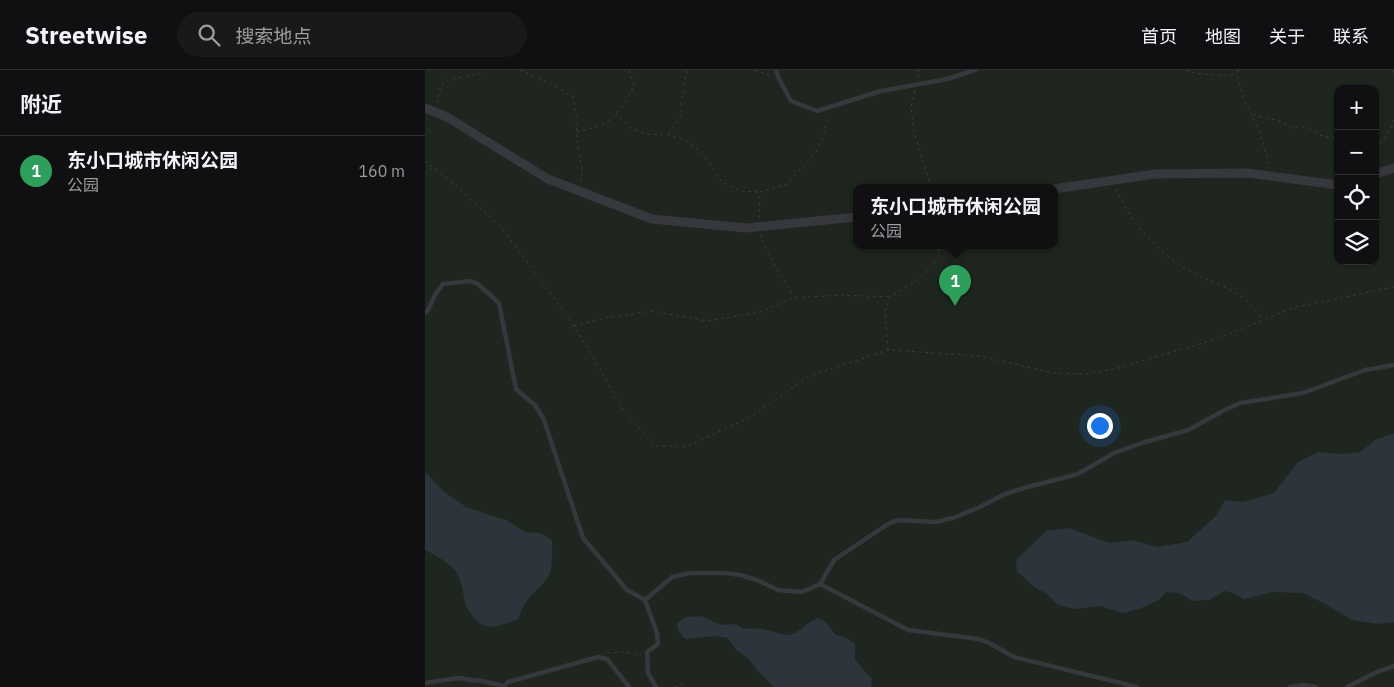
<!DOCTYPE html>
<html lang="zh">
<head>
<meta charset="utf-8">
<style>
  :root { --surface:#101012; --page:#19191b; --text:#f1f3f6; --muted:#9c9d9f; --line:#303032; --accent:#d93025 }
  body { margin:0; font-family:"IBM Plex Sans","Noto Sans SC",sans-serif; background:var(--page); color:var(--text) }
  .controls { position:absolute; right:15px; top:15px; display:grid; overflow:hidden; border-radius:10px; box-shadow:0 1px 4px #0004 }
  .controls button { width:45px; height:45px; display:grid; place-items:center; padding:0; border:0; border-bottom:1px solid var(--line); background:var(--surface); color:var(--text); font:25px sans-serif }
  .you { position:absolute; left:674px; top:355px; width:18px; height:18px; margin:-12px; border:4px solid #fff; border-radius:50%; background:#1a73e8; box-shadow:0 0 0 8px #1a73e833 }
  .badge { display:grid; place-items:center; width:32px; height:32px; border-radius:50%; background:var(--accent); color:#fff; font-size:16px; font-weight:700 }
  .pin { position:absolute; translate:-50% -41px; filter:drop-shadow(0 1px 2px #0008) }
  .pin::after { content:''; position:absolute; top:26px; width:18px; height:15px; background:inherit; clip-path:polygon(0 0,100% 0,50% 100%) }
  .popup { position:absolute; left:428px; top:114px; width:205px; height:65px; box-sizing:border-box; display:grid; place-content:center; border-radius:10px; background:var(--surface); filter:drop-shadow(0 1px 4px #0005); font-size:16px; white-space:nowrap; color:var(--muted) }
  .popup b { font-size:19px; color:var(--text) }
  .popup::after { content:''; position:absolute; left:50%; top:100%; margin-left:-10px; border:10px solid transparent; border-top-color:var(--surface) }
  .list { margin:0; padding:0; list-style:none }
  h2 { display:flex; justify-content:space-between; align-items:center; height:65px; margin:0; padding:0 20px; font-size:21px }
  h2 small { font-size:16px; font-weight:400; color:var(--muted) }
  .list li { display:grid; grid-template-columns:32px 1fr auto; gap:15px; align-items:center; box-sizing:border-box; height:70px; padding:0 20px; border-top:1px solid var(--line) }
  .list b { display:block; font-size:19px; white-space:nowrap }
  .list p { margin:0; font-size:16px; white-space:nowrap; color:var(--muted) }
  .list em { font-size:16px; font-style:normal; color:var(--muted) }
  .icon { flex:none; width:28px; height:28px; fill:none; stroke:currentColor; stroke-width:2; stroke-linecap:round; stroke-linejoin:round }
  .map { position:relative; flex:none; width:969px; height:617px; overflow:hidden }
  header { display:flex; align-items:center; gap:30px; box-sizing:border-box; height:70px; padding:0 25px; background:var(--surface); border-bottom:1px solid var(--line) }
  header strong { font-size:24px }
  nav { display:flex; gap:28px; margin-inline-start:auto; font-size:18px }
  .search { width:350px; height:45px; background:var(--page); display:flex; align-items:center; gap:12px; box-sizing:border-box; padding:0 18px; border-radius:28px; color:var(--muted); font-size:19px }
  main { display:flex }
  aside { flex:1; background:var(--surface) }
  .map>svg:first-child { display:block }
  .green { fill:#1e261f; fill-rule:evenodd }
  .water { fill:#2c353c }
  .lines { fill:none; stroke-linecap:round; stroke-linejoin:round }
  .path { stroke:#3d3f44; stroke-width:1; stroke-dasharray:2.5 4; stroke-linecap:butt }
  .service { stroke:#37383d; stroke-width:4.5 }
  .minor { stroke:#37383d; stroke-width:9 }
</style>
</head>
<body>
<header>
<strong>Streetwise</strong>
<div class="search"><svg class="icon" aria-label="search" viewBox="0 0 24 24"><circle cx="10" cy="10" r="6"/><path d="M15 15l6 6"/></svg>搜索地点</div>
<nav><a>首页</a><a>地图</a><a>关于</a><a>联系</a></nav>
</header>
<main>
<aside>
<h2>附近<small></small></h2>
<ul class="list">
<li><span class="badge" style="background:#2e9e5b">1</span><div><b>东小口城市休闲公园</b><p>公园</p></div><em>160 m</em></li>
</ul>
</aside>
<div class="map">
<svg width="969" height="617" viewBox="0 0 969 617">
  <rect width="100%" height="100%" fill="#161618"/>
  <path class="green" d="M0 0H969V617H0ZM913 19H950V191H913ZM431 117H629V175H431Z"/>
  <g class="water">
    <polygon points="967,364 969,364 969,552 953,554 927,550 904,536 878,523 848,522 819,529 810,524 800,521 784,530 768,531 754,523 741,522 734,530 714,539 698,543 675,536 651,539 633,535 622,524 609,517 592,501 591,490 621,461 644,458 684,473 708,470 732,477 762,472 791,446 800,430 818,432 849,423 873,392 894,382 919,384 935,382 952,369"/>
    <path d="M0 402 18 421 41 437 83 451 100 462 115 463 127 470C127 481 128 493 125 503 121 513 111 519 104 528 99 534 96 541 93 549 77 555 63 563 50 549 46 545 42 538 40 532 38 523 37 511 31 502 26 494 9 484 0 480Z"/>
    <path d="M276 546 297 555 311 554 318 559C326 558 334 558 342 560 349 561 358 566 365 565 374 563 383 552 392 548L400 551 411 565 422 568 430 574V590L447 609 446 617H349L332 600 323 588 311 580 303 568 291 566 260 569 253 560 252 553 261 547Z"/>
  </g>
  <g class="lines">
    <g class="path">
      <polyline points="95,0 131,16 148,27 151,45 152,70 157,101 156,113"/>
      <polyline points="330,0 347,6"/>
      <path d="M761 0C777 6 794 5 811 5"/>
      <polyline points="813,0 812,4 820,32 834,59 845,98"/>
      <polyline points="968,0 969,3"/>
      <polyline points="493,8 494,0"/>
      <polyline points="490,21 486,37 489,62 506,117"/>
      <polyline points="12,33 16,15 20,11 31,8 46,6 56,3 58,0"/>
      <polyline points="191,43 206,58 221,64 243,65 259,69 273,80 283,91 297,112 316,121 334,122"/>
      <path d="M828 45 855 51 867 58C882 54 883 60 895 65 901 67 907 67 913 67"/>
      <path d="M152 62C162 59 175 57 183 51 193 45 205 26 209 15L204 0"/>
      <polyline points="244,64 256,46 256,34 262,0"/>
      <path d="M950 78C959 72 966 60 969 50"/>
      <polyline points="0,91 29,114 74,155 133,233 166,283 198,340 230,376 263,376 326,347 384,306 463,280 555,286 628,303 659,304 690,299 788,270 871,237 969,217"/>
      <polyline points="0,104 8,98"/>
      <path d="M691 119C706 154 735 185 768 203 785 212 804 217 820 229 827 234 832 243 837 249"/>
      <polyline points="334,148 335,122 362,114 391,82 398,68 403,45"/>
      <path d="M336 164C342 188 358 205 368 227"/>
      <polyline points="149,256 180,248 228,241 282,251 335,242 368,228 415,225 465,227"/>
      <polyline points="463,280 460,242 465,227 497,207 514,187 514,175"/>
      <polyline points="183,583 199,582 216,585"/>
      <polyline points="250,617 261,612"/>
    </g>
    <g class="service">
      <polyline points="351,0 354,9 366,31 392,41 456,21 522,9 550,0"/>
      <polyline points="0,243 3,240 10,225 18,214 45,211 53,214 74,233 91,319 110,335 119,350 158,468 202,520 220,530 247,507 265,503 300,503 315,505 332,510 353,520 377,522 395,514 409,490 463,454 473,450 510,452 528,448 555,437 580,424 599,418 653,404 689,383 717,373 763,360 798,341 815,333 878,323 940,300 969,295"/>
      <polyline points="395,514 483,560 554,569 566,574 589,587 712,617"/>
      <polyline points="220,530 232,563 233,574 222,582 223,603 231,617"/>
      <polyline points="0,613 33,608 47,610 57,611 78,616"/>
      <polyline points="78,617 83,612 173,587 182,589 204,617"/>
      <polyline points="865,617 878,615 891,617"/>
      <polyline points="922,617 952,602 969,596"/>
    </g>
    <g class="minor">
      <polyline points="0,38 22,47 123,109 227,149 321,158 431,147"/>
      <polyline points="950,104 969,98"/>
      <polyline points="629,119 730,104 822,103 913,115"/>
    </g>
  </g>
</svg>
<div class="controls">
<button>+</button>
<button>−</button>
<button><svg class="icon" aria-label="locate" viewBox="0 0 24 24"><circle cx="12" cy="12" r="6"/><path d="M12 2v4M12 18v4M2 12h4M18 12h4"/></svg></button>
<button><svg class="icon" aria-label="layers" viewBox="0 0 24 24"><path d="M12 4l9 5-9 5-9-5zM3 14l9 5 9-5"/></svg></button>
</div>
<div class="you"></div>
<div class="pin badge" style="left:530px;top:236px;background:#2e9e5b">1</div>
<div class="popup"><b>东小口城市休闲公园</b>公园</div>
</div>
</main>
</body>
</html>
